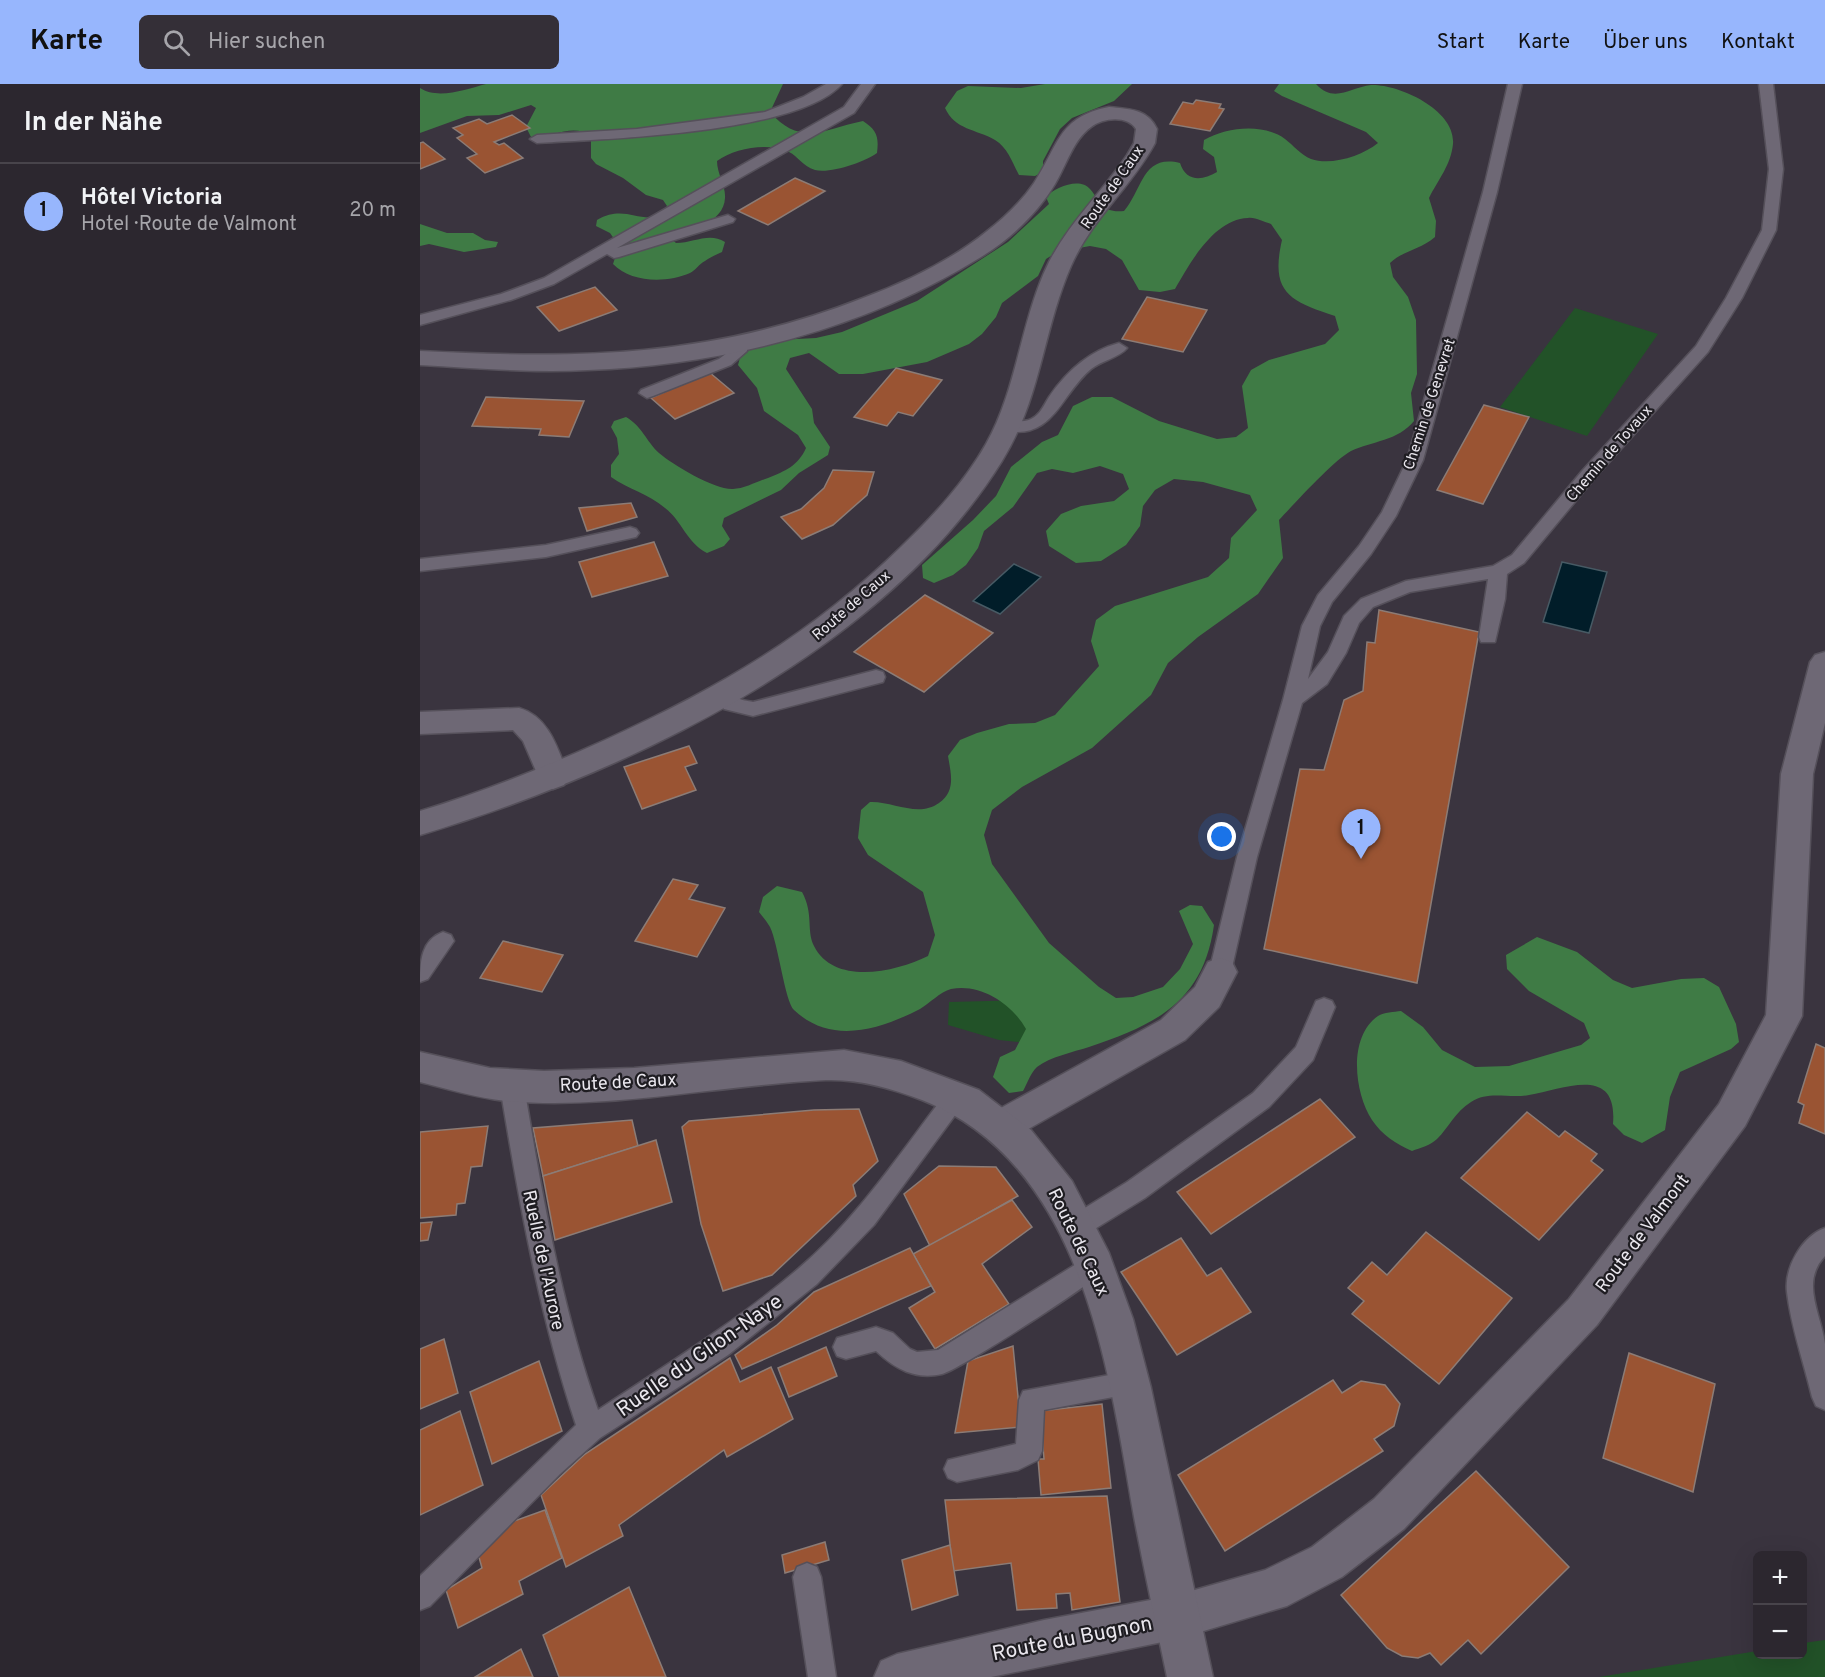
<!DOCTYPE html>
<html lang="de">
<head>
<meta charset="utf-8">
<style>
  :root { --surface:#2c272f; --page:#342f37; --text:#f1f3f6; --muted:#a6a5aa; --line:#48444b; --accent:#97b6fd }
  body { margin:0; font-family:Overpass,sans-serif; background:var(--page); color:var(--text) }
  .controls { position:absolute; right:18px; bottom:18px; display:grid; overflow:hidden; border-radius:9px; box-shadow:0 6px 24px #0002 }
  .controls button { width:54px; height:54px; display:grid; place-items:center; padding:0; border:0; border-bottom:2px solid var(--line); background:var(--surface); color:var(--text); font:30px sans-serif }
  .you { position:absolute; left:802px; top:753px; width:21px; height:21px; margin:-15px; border:4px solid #fff; border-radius:50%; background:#1a73e8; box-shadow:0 0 0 9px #1a73e833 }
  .badge { display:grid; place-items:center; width:39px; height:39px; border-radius:50%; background:var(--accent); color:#111; font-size:20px; font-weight:700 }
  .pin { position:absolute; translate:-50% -50px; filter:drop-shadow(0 2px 3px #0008) }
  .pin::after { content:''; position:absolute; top:32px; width:21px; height:18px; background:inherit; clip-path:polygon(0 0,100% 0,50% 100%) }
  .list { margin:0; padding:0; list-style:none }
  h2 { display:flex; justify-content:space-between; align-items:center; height:78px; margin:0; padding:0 24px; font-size:26px }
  h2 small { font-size:20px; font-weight:400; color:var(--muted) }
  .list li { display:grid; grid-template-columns:39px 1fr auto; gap:18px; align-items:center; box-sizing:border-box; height:96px; padding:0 24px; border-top:2px solid var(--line) }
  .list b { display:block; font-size:22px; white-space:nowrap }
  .list p { margin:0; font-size:20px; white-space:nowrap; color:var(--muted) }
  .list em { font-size:20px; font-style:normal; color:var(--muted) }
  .icon { flex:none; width:33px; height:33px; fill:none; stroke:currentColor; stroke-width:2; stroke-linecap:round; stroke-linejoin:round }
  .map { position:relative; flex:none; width:1405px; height:1593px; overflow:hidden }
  header { display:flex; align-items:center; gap:36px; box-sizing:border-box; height:84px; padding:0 30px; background:var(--accent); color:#111 }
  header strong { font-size:28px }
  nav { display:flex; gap:33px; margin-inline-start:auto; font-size:21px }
  .search { width:420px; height:54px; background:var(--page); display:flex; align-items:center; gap:15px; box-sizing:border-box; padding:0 21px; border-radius:9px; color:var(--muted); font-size:22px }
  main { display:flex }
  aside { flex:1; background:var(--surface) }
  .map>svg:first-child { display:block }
  .green { fill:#225228 }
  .forest { fill:#3f7b45 }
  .water { fill:#011d29; stroke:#475a64; stroke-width:1.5 }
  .building { fill:#9a5433; stroke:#8c7c76; stroke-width:1.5 }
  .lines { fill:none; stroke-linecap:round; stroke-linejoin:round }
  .service-casing { stroke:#55505a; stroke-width:3 }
  .minor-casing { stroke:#55505a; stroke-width:3 }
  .tertiary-casing { stroke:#55505a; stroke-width:3 }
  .service { fill:#6e6875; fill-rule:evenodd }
  .minor { fill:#6e6875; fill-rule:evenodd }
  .tertiary { fill:#6e6875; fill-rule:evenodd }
  .labels { text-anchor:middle; stroke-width:4.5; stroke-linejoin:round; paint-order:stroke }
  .far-street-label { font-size:15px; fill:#eae7ee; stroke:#1f1d22 }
  .street-label { font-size:18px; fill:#eae7ee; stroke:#1f1d22 }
  .near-street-label { font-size:21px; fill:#eae7ee; stroke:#1f1d22 }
</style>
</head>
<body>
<header>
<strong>Karte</strong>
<div class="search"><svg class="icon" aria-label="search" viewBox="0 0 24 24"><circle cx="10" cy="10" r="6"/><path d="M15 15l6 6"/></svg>Hier suchen</div>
<nav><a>Start</a><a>Karte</a><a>Über uns</a><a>Kontakt</a></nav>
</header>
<main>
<aside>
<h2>In der Nähe<small></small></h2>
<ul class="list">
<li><span class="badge">1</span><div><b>Hôtel Victoria</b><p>Hotel · Route de Valmont</p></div><em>20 m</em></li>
</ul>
</aside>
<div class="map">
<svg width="1405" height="1593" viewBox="0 0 1405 1593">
  <rect width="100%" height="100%" fill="#3a343f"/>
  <g class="green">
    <polygon points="1155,224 1238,250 1167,352 1080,323"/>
    <polygon points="656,915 607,959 579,956 528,941 529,918"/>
    <polygon points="1405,1556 1405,1593 1179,1593 1337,1567 1338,1570 1382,1570 1383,1559"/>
  </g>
  <g class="forest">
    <path d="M66 0H363L350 28C381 64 406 44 443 37 457 46 459 53 457 69 445 78 410 90 395 86 382 82 378 72 369 68 348 58 315 64 297 77 297 90 306 102 305 114 304 139 269 147 251 155L256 159C274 159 289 148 305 158L302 168C296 171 290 173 285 177 279 180 276 186 270 189 247 199 211 199 193 180L199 162 190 149 176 142 177 136C205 120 218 140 243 131L247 122 243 116 226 111 203 94 176 80 171 74V52C155 40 133 51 116 56L111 53 106 43 116 24 111 21 79 31 47 32 0 49V4C18 16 47 5 66 0Z"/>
    <path d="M625 0H712L694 17 652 34 640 45 623 77V88L615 92 599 91C592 78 588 64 575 56 556 45 535 46 525 24L537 7 548 2 601 4Z"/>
    <path d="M859 0H896C914 20 931 3 951 1 979 0 1036 26 1033 60 1031 81 1018 96 1009 114L1016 137 1015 153C1000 166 984 166 970 179L973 193 988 213 996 236 997 290 991 309 994 337C978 357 952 357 931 367 914 376 874 420 859 436L863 474 838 510 778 553 748 579 731 611 672 664 602 703 572 726 564 751 572 780 629 859 679 903 696 914 713 913 743 903 760 885 773 860 759 827 770 821 782 822 794 841C783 918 737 940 669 963 653 968 630 973 617 983 611 988 607 1000 603 1007L589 1009 573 993 580 973 595 966 606 945C592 920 561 899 531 905 520 908 510 919 500 925 459 946 411 961 374 926 365 918 358 859 350 843 347 838 343 833 339 828L343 813 357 802 382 808C394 830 386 846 394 862 414 902 476 888 508 872L515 851 503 808 448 771 438 754 441 726 450 718C473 717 498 734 519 719 536 707 531 690 528 672L540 656 557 649 589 640 615 639 635 631 679 582 671 557 676 536 695 522 788 493 809 474 811 454 837 426 830 411 783 398 754 395 735 406 723 422 720 442 706 461 681 477 656 479 629 462 626 447 641 430 661 422 694 417 709 405 703 390 680 382 653 389 632 385 617 389 593 423 564 447 558 464 546 481 533 491 514 499 503 494 502 481 553 436 576 412 591 383 622 358 638 351 653 322 672 313H692L739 337 797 355 816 353 828 344 822 302 831 286 849 276 905 260 919 246 915 232C869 217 850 208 862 156L851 140C844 138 835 133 828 134 794 135 770 179 755 205L740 208 719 206 702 176 686 165 670 162 637 168 626 175 618 192 582 219 576 233 562 250 549 260 507 278 443 290H419L389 269 370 274 366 285 392 325 394 339 410 363 408 371 379 389 361 406 304 434 302 442 310 455 304 462 287 469C267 459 262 437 245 424 229 410 208 405 191 393V381L199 370 197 354 191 343 194 337 206 333C222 342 226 357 239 369 253 381 295 406 313 405 324 405 338 397 348 394 365 387 378 382 386 364L378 351 344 327 337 304 318 281 321 270 334 261 357 256 396 254 422 248 497 217 588 158 629 120 626 113C635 103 660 93 670 105 682 119 682 129 704 127 723 105 722 70 760 79 766 98 782 97 797 88L794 73 783 65 784 56C807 43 843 39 865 55 873 61 881 71 891 75 911 82 942 72 958 59L946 48 862 12 854 7Z"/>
    <polygon points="0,140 27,149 53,149 65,156 78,158 76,163 44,168 9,160 0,162"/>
    <path d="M1117 853 1157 868 1193 896 1212 904 1261 895 1284 894 1299 903 1316 940 1319 958 1311 965 1260 988 1250 1013 1245 1046 1222 1059 1204 1051 1193 1040C1198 980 1144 1005 1109 1011 1089 1015 1069 1006 1051 1018 1035 1028 1029 1043 1017 1055 1011 1061 1000 1064 992 1067 976 1060 962 1051 952 1036 934 1008 928 953 958 932 964 928 974 928 981 927L1003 943 1022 966 1055 983 1089 982 1161 961 1170 954 1164 939 1109 907 1087 885 1086 871Z"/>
  </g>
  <g class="water">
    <polygon points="1142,478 1187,488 1169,549 1123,538"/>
    <polygon points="594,480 621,493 580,530 553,517"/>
  </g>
  <g class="building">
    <polygon points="776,16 801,20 799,24 804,25 790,47 750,40 763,18 773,20"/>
    <polygon points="92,31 110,44 74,58 79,61 84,59 103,74 65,89 47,74 57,70 37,54 43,51 33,44 59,35 67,40"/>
    <polygon points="3,58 25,75 0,85 0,59"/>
    <polygon points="375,94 405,107 348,141 318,127"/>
    <polygon points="175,203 197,226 139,247 117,223"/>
    <polygon points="727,213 787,226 763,268 702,255"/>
    <polygon points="476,284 522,296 493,332 478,328 467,342 434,333"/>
    <polygon points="289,288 314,309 255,335 231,314"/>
    <polygon points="66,313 164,317 149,353 119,351 121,345 52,342"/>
    <polygon points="1064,321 1109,333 1063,420 1017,406"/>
    <polygon points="413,386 454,388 447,411 413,441 382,455 361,433 381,425 404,404"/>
    <polygon points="211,419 217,433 167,447 159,424"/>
    <polygon points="234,458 248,492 172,513 159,478"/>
    <polygon points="505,511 573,549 504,608 434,568"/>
    <polygon points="959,526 1059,548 997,899 844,865 880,685 904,686 924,616 943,607 947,558 955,559"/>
    <polygon points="269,662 277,679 265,683 276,706 222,725 204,683"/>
    <polygon points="253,795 278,801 269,815 305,824 277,873 215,857"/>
    <polygon points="83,857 143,871 122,908 60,894"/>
    <polygon points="1396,960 1405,964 1405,1050 1379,1039 1384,1021 1378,1018"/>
    <polygon points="900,1015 935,1053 791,1150 757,1108"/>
    <polygon points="439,1025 458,1077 433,1101 436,1112 352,1191 303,1207 281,1140 262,1043 269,1037 394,1026"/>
    <polygon points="1107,1028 1139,1053 1145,1047 1177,1070 1171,1077 1183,1086 1119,1156 1041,1094"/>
    <polygon points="212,1036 218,1062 123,1092 113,1044"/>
    <polygon points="68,1042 62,1082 51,1083 45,1119 37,1120 36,1131 0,1134 0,1048"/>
    <polygon points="236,1056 252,1118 135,1156 123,1092"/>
    <polygon points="519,1082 576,1083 598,1112 510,1162 484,1110"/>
    <polygon points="592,1116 612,1143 562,1180 589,1220 515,1265 489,1224 515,1208 493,1170"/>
    <polygon points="12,1138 8,1156 0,1157 0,1139"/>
    <polygon points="1006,1148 1092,1214 1019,1300 932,1230 944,1217 928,1204 952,1178 967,1191"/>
    <polygon points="761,1154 787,1192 801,1184 831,1228 757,1271 701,1188"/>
    <polygon points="490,1164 511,1202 322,1285 315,1271 357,1241 394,1208"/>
    <polygon points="24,1255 38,1309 0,1325 0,1265"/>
    <polygon points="593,1262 601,1343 535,1349 548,1277"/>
    <polygon points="406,1263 417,1292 369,1313 358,1284"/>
    <polygon points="1209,1269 1295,1300 1273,1408 1183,1374"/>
    <polygon points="310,1274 320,1298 351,1283 373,1335 307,1373 304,1366 199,1441 203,1452 146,1483 121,1411 165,1370"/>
    <polygon points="119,1277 142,1347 72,1380 50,1308"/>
    <polygon points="913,1296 922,1309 941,1297 965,1301 980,1320 974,1342 954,1355 963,1367 805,1467 758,1391"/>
    <polygon points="682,1320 691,1404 621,1411 618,1375 624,1375 620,1327"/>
    <polygon points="40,1327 63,1401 0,1431 0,1346"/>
    <polygon points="1056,1387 1149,1483 1061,1570 1048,1556 1021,1581 1010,1569 998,1574 982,1572 967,1564 921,1511"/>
    <polygon points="687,1412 700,1518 652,1526 650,1509 636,1510 637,1524 597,1526 591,1479 533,1487 525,1416"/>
    <polygon points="125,1426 142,1474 99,1497 103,1510 38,1544 26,1506 62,1484 57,1466 83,1441"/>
    <polygon points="405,1458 409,1476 365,1489 362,1471"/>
    <polygon points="530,1461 538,1511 492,1526 482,1476"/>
    <polygon points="209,1503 246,1593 139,1593 123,1551"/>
    <polygon points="101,1565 113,1593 55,1593"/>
  </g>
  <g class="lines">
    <g class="service-casing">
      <g id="service">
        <path d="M406 0H422C378 50 184 55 117 59L110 55 117 51 217 45 345 28 383 13Z"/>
        <polygon points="441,0 455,0 434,29 197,164 308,131 315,135 313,138 199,173 194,174 187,170 134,200 91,216 0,241 0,231 81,210 124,194 424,23"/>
        <polygon points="1088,0 1102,0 1077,108 1003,376 976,432 951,470 912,518 900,542 888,595 908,568 924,532 941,515 986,497 1073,482 1092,471 1162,387 1276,262 1306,214 1342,146 1349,85 1339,0 1353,0 1363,85 1356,146 1322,214 1288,268 1174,395 1104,479 1087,490 1085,515 1075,558 1061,558 1059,553 1068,495 990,508 953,523 939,539 926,569 907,600 882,619 837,773 811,888 808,894 800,897 792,894 789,888 817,773 863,616 882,542 898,511 939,462 962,428 987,376 1063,108"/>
        <polygon points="318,253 326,258 327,267 311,281 233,312 227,314 219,309 221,306 299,275 311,266 312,255"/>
        <path d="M699 259 707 264C700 273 681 277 671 285 640 311 633 358 583 346L581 342 583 338C592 336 603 339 611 335 620 331 624 321 629 313 646 288 669 267 699 259Z"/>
        <polygon points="210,443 216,445 219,449 216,453 126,473 0,487 0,475 126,461"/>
        <path d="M456 586 463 588 465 593 463 598 333 632 304 625 294 612 297 607C308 604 309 608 317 614 321 616 328 617 333 618Z"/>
        <path d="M23 848 31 851 34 857 8 895 0 898C0 878 1 856 23 848Z"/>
        <polygon points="904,914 912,917 915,923 893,976 849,1023 725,1114 665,1151 656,1154 647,1151 644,1143 647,1135 707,1098 833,1009 876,963 896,917"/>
        <path d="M92 992 100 995 104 1002C122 1111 141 1221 178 1326 246 1281 316 1238 378 1185 438 1134 482 1066 530 1004L538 1001 546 1004 550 1011 454 1141 397 1200 308 1271 180 1354 140 1390 10 1522 0 1526V1492L156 1341C119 1230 99 1117 80 1002L84 995Z"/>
        <path d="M1405 1144V1172C1380 1198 1401 1230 1405 1260 1405 1281 1405 1304 1405 1326L1396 1322 1392 1313C1384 1279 1371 1243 1367 1208 1364 1184 1382 1152 1405 1144Z"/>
        <path d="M674 1169 683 1172 686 1180C686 1181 683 1187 682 1188 671 1201 537 1287 522 1290 495 1296 475 1285 456 1267L426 1275 417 1272 413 1263 417 1254 456 1243 473 1249 490 1265 497 1268 518 1266Z"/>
        <polygon points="711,1287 720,1290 724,1299 720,1308 624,1326 622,1367 618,1376 598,1386 537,1398 528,1394 524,1385 528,1376 596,1360 599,1316 603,1307"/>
        <polygon points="387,1479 397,1483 401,1493 416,1593 388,1593 373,1493 377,1483"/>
      </g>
    </g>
    <g class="minor-casing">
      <g id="minor">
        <polygon points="1405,568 1405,639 1393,690 1382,932 1325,1042 1177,1241 984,1445 922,1493 867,1522 757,1555 571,1593 454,1593 461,1577 477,1570 624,1536 757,1511 845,1486 892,1463 954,1415 1149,1215 1299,1020 1346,931 1361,690 1390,578 1395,571"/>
        <path d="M99 624C130 633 138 666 149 693L144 701 133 705 122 701 103 657 93 646 0 650V628Z"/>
        <polygon points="800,874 812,878 817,888 799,923 765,956 596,1052 583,1057 570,1052 565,1041 570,1030 741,936 775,903 788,878"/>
      </g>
    </g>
    <g class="tertiary-casing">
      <g id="tertiary">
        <path d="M689 23C709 25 728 25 737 45L735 59C712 102 671 136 651 182 622 249 622 312 582 377 463 568 208 688 0 751V727C64 708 125 683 185 656 299 604 392 550 482 462 513 432 544 399 566 360 598 303 600 237 629 178 649 139 682 108 707 71L714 59 716 45C707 31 683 34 671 43 653 56 646 82 635 100 617 130 590 155 561 173 445 245 304 281 168 286 112 289 56 284 0 281V267C160 275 290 274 443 214 486 198 530 177 566 148 584 134 601 118 614 99 639 61 638 33 689 23Z"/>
        <path d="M424 966 481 977 559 1006 611 1046 652 1097 689 1169 713 1235 731 1304 793 1593H747C736 1540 724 1486 714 1433 688 1284 663 1079 502 1016 471 1004 439 995 406 996 299 1001 193 1026 86 1017 56 1014 28 1005 0 998V968L70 984 124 987 214 984Z"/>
      </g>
    </g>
    <use href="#service" class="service"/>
    <use href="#minor" class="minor"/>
    <use href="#tertiary" class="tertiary"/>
  </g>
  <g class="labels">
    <g class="far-street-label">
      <text transform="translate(692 103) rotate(-55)" y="5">Route de Caux</text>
      <text transform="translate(1009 320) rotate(-72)" y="5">Chemin de Genevret</text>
      <text transform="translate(1189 369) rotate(-49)" y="5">Chemin de Tovaux</text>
      <text transform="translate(431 521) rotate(-41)" y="5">Route de Caux</text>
    </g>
    <g class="street-label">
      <text transform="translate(198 998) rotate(-3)" y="6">Route de Caux</text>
      <text transform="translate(1222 1149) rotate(-53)" y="6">Route de Valmont</text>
      <text transform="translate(659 1158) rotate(64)" y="6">Route de Caux</text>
      <text transform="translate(124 1176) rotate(78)" y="6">Ruelle de l'Aurore</text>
    </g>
    <g class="near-street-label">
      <text transform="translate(279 1271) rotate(-35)" y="7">Ruelle du Glion-Naye</text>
      <text transform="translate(652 1554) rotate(-11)" y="7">Route du Bugnon</text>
    </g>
  </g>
</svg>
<div class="controls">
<button>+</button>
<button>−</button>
</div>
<div class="you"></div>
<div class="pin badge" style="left:941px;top:775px">1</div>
</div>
</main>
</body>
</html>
